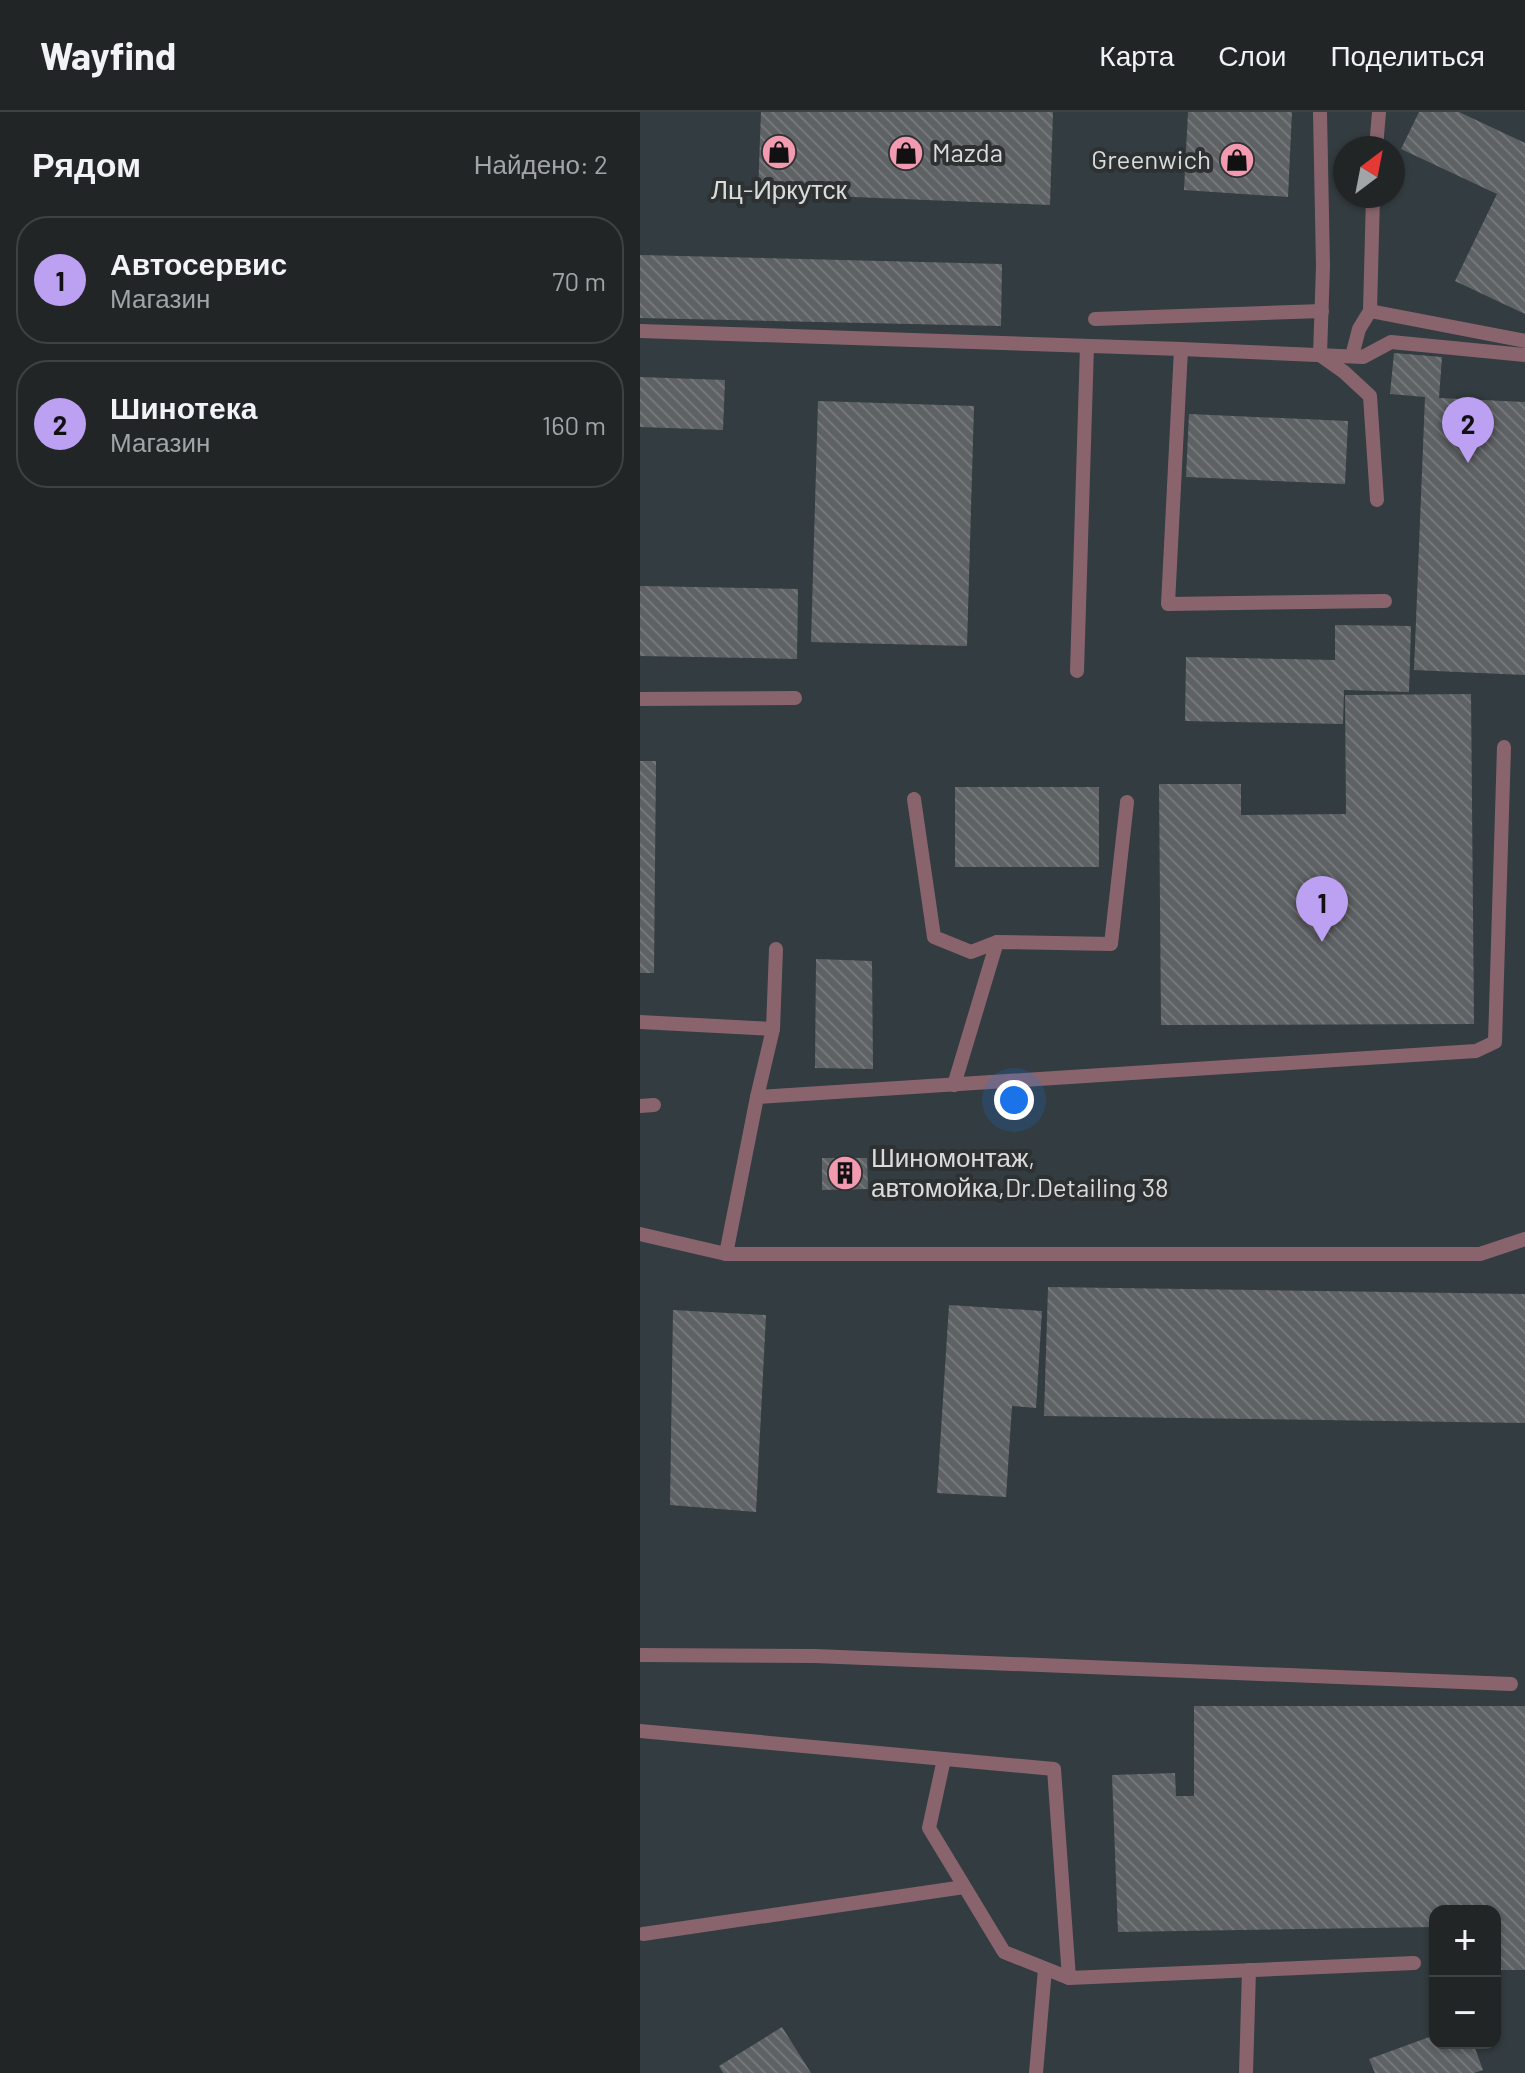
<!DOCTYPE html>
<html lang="ru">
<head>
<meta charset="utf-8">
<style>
  :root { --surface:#222526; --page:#2a2d2e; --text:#f1f3f6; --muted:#a2a5a7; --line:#3f4243; --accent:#bca0f2 }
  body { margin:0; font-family:Barlow,sans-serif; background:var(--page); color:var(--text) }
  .controls { position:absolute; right:24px; bottom:24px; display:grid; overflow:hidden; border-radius:16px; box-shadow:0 2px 6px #0004 }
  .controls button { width:72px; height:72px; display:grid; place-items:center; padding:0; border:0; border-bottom:2px solid var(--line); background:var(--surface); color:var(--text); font:40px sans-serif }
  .compass { position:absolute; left:693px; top:24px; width:72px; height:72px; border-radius:50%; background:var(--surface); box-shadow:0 2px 6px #0004; rotate:32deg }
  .you { position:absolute; left:374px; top:988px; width:28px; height:28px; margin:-20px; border:6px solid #fff; border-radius:50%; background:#1a73e8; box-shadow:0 0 0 12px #1a73e833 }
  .badge { display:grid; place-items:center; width:52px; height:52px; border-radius:50%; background:var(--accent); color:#111; font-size:26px; font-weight:700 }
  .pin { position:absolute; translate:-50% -66px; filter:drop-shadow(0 2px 4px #0008) }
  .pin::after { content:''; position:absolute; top:42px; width:28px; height:24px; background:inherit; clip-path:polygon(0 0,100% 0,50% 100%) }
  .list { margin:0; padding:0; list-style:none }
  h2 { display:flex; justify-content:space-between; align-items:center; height:104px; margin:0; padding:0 32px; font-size:34px }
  h2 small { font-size:26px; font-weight:400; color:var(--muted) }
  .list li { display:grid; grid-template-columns:52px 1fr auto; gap:24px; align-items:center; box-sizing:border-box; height:128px; margin:0 16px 16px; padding:0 16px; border:2px solid var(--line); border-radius:32px }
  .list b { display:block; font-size:30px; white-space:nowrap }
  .list p { margin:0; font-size:26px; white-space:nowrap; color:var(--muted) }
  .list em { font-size:26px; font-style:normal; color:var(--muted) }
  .map { position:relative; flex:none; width:885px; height:1961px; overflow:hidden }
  header { display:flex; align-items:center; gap:48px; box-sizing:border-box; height:112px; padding:0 40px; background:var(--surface); border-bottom:2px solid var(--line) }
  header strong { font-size:38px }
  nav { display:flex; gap:44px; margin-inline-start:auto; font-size:28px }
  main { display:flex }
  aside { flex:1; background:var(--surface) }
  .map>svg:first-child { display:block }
  .built { fill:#333c40; fill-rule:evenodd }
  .building { fill:url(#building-back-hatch) }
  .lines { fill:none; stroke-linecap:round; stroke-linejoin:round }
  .lane { stroke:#89646d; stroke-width:14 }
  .labels { text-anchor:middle; stroke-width:8; stroke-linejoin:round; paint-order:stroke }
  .poi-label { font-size:26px; fill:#dadcdc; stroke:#2e3132; text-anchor:start }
</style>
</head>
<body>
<header>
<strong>Wayfind</strong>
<nav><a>Карта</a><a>Слои</a><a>Поделиться</a></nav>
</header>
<main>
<aside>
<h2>Рядом<small>Найдено: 2</small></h2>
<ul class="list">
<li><span class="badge">1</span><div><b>Автосервис</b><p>Магазин</p></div><em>70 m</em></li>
<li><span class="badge">2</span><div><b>Шинотека</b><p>Магазин</p></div><em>160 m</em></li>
</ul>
</aside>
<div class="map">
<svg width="885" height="1961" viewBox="0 0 885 1961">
  <defs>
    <pattern id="building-back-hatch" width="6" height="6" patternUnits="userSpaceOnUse" patternTransform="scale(2)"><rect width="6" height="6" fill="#5f6264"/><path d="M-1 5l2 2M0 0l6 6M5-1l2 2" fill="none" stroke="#75787a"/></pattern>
  </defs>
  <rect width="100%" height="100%" fill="#2e3132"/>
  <path class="built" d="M0 0H885V1961H0ZM705 36H753V84H705ZM795 1799H855V1931H795Z"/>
  <g class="building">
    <polygon points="121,0 413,0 410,93 118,81"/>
    <polygon points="548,0 652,0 648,85 544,78"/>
    <polygon points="779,0 819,0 885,31 885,202 815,169 857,82 761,37"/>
    <polygon points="0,143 362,152 361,214 0,206"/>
    <polygon points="754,241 802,245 799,286 885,290 885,563 774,558 785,285 750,282"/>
    <polygon points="0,265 85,268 83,318 0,315"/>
    <polygon points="178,289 334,294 327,534 171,530"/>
    <polygon points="549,302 708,309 705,372 546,365"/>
    <polygon points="0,474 158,477 157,547 0,544"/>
    <polygon points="695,513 771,514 769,580 704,578 703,612 545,609 546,545 695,548"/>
    <polygon points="831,582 834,912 521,913 519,672 601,672 601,703 706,702 705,583"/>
    <polygon points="0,649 16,649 14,861 0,861"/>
    <rect x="315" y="675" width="144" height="80"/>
    <polygon points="176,847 232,849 233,957 175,956"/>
    <polygon points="182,1046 227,1046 228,1077 182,1078"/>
    <polygon points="408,1175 885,1182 885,1311 404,1304"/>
    <polygon points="309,1193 402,1199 396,1296 372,1294 366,1385 297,1381"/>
    <polygon points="33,1198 126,1203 116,1400 30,1393"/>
    <polygon points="554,1594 885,1594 885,1858 855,1858 855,1799 795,1799 795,1815 478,1820 472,1663 535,1661 536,1684 554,1684"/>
    <polygon points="142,1915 171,1961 83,1961 79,1954"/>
    <polygon points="795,1923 795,1931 833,1931 843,1958 834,1961 735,1961 729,1947"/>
  </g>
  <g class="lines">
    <g class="lane">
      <polyline points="680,0 683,154 680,243 704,260 730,284 737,388"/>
      <polyline points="736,36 739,0"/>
      <polyline points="730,199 885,229"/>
      <polyline points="455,207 682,199"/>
      <polyline points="0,219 541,237 723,245 751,230 885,243"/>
      <polyline points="541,237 528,492 745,489"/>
      <polyline points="712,244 719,217 730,199 733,84"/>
      <polyline points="437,559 447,234"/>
      <polyline points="0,587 155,586"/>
      <polyline points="274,687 294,825 331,840 357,830 471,832 487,690"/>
      <polyline points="0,910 133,917"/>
      <polyline points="314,973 357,830"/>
      <polyline points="117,985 133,917 136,837"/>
      <polyline points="0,994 14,993"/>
      <polyline points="0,1122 86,1142 840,1142 885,1127"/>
      <polyline points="86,1142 117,985 836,939 855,930 864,635"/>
      <polyline points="0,1543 175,1544 871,1572"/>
      <polyline points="0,1619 414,1657 429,1866 774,1851"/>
      <polyline points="304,1647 289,1716 364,1840 429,1866"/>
      <polyline points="3,1822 324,1775"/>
      <polyline points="396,1961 405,1857"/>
      <polyline points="606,1961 609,1858"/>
    </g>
  </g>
  <defs>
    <g id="shop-disc" transform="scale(1.8)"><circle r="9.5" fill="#f19ab0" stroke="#2e3132"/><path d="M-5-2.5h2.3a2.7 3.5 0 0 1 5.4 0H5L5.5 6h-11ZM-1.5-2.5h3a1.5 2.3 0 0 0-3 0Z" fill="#111"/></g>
    <g id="building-disc" transform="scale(1.8)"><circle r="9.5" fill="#f19ab0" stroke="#2e3132"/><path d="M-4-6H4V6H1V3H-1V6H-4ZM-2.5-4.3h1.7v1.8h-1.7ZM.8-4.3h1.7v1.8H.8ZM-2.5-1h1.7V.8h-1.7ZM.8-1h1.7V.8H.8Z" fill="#111"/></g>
  </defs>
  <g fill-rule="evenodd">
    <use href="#shop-disc" x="139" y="40"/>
    <use href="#shop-disc" x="266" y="41"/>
    <use href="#shop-disc" x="597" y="48"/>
    <use href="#building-disc" x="205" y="1061"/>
  </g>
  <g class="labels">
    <g class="poi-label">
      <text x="292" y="50">Mazda</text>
      <text x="571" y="57" text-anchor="end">Greenwich</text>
      <text x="139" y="87" text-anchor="middle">Лц-Иркутск</text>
      <text x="231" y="1055">Шиномонтаж,<tspan x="231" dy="30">автомойка,Dr.Detailing 38</tspan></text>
    </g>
  </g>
</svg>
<div class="controls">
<button>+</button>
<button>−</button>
</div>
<svg class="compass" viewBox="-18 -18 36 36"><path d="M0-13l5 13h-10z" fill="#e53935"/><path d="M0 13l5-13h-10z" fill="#a2a5a7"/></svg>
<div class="you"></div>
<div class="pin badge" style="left:682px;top:830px">1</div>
<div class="pin badge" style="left:828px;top:351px">2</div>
</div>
</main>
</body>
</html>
